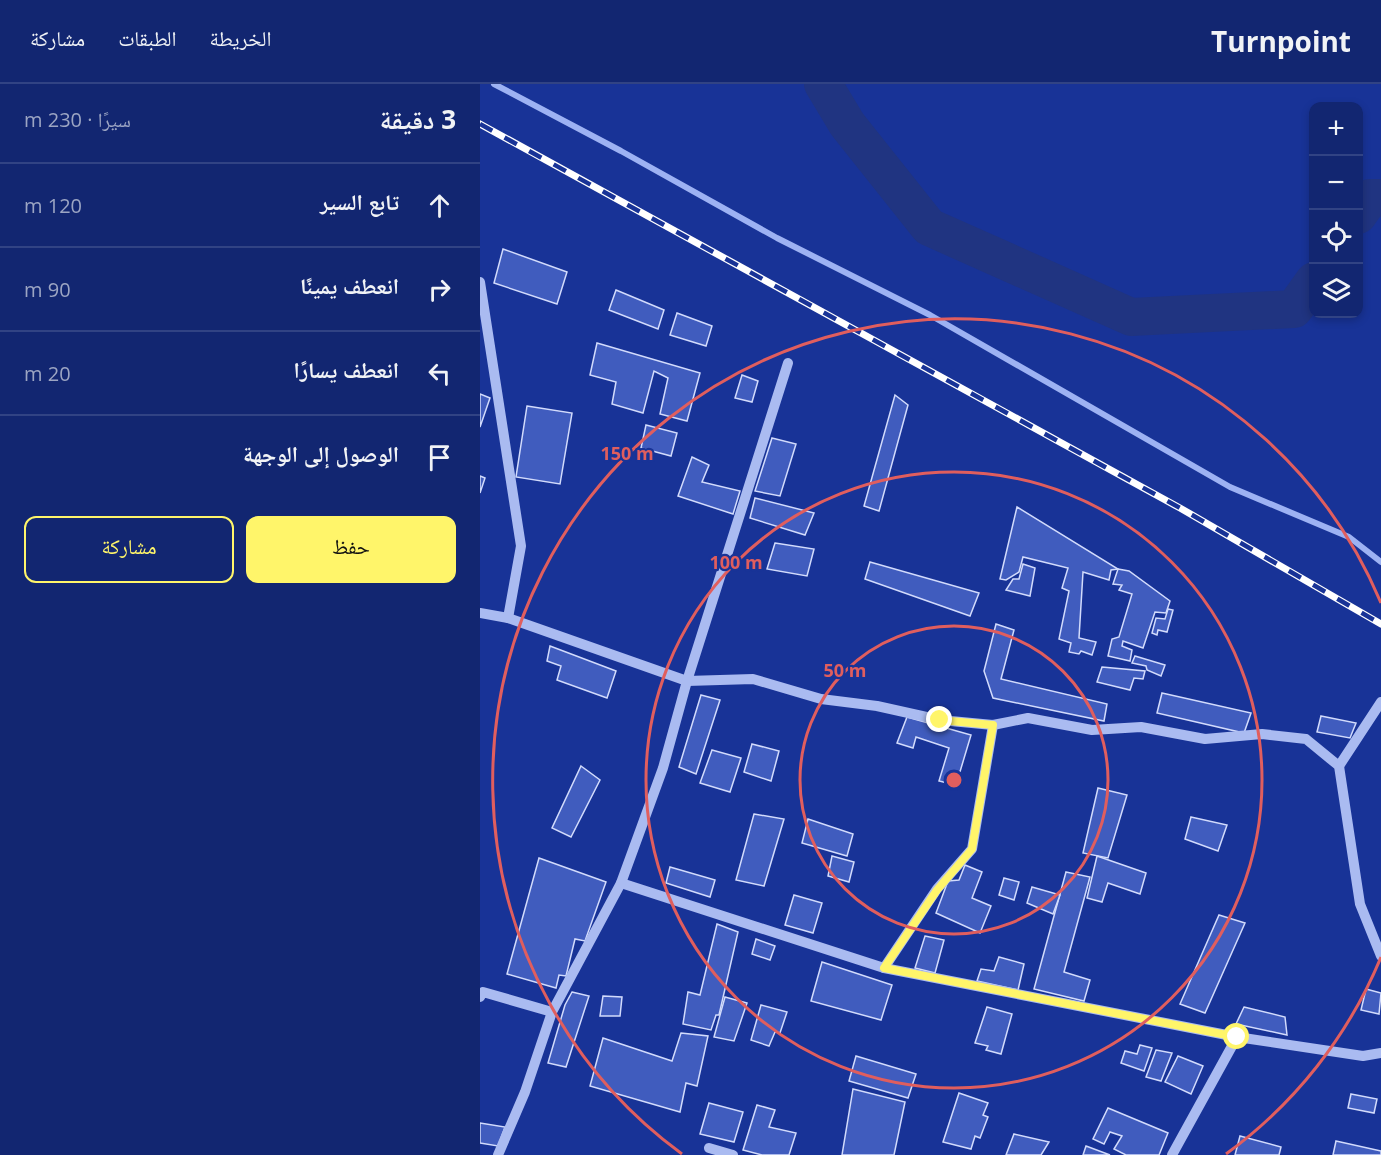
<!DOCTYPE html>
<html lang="ar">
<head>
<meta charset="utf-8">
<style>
  :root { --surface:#122671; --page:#1b2e76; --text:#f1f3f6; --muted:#9ca5c3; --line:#314384; --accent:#fff56a }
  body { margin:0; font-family:"Open Sans","Noto Naskh Arabic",sans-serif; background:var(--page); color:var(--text); direction:rtl }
  .controls { position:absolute; right:18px; top:18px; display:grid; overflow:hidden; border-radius:12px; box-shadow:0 3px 9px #0003 }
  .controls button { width:54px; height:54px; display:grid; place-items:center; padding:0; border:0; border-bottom:2px solid var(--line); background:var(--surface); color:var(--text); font:30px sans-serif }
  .stop { position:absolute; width:18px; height:18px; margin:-14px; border:4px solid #fff56a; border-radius:50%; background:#fff }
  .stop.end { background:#fff56a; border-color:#fff; box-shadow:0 2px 6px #0008 }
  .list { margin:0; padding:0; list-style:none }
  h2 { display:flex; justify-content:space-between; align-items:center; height:78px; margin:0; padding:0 24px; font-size:26px }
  h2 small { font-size:20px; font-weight:400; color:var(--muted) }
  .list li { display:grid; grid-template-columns:39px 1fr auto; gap:18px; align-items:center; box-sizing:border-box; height:84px; padding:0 24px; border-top:2px solid var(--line) }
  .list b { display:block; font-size:22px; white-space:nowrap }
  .list em { font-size:20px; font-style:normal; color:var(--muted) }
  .actions { display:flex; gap:12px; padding:18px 24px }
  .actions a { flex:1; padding:14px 0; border:2px solid var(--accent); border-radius:12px; text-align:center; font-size:21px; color:var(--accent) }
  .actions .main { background:var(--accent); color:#111 }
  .icon { flex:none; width:33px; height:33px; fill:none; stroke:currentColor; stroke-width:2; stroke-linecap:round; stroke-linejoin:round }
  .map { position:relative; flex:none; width:901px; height:1071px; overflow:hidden; direction:ltr }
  header { display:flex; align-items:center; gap:36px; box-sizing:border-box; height:84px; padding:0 30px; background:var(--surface); border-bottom:2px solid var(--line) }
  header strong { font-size:28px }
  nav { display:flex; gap:33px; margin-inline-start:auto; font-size:21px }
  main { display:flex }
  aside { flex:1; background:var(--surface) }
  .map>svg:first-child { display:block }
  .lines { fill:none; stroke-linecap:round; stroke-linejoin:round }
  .stream { stroke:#9db2f3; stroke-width:6 }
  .river { stroke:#203481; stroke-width:38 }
  .building { fill:#405cbe; stroke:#d2dbfc; stroke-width:1.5 }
  .minor { stroke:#aabbf1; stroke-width:10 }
  .rail-casing { stroke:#fff; stroke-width:7 }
  .rail { stroke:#183397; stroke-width:4.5; stroke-dasharray:14; stroke-linecap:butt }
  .route { stroke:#fff56a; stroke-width:8 }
  .ring { fill:none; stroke:#e05e5e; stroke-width:3 }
  .centre { fill:#e05e5e; stroke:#183397; stroke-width:3 }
  .ring-label { font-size:18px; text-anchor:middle; font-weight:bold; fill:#e05e5e; stroke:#183397; stroke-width:4.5; stroke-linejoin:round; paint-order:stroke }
</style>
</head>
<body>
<header>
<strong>Turnpoint</strong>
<nav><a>الخريطة</a><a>الطبقات</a><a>مشاركة</a></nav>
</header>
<main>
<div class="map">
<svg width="901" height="1071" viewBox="0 0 901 1071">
  <rect width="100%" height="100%" fill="#183397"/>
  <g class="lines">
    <polyline class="stream" points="14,0 141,67 297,154 450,231 750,403 869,453 901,478"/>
    <g class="river">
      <polyline points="343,0 367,40 449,143 651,233 814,225 834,197"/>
      <polyline points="878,131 890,114 901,114"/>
    </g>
  </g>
  <g class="building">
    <polygon points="23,165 87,188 77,220 14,199"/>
    <polygon points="136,206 184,226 178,245 129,226"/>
    <polygon points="197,229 232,242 226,262 190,251"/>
    <polygon points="117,259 220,289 207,337 180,330 188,294 174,287 163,329 132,320 136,298 110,291"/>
    <polygon points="262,291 278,297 272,318 255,314"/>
    <polygon points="0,310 10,314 0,343"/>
    <polygon points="415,311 428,321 399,427 384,422"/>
    <polygon points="47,322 92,329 80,400 36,393"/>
    <polygon points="166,341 197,349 191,372 161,364"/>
    <polygon points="292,354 316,360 300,412 275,407"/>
    <polygon points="212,373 229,381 222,398 260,407 253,430 198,412"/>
    <polygon points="0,392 5,394 0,409"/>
    <polygon points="275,414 334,429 325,451 270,434"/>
    <polygon points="537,423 638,485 631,486 629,496 603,488 599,554 616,558 612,571 601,567 599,570 589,568 591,559 579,555 589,507 582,504 588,484 543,473 539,488 526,496 520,495"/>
    <polygon points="295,459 334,465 327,492 287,485"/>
    <polygon points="390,478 499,509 490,532 385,495"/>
    <polygon points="543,480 555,484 550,512 526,506 533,495 539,495"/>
    <polygon points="638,485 649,487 690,517 686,529 675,528 663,564 643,557 642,562 652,566 650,577 628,572 632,555 639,553 652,510 639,506 642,501 633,500"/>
    <polygon points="688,525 693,526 687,548 678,546 677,551 672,549 676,534 685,535"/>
    <polygon points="516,540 534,546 521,595 627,620 624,637 513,614 504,587"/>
    <polygon points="70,562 136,587 127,614 77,596 81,582 67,577"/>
    <polygon points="655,572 685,581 681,592 667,586 666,582 652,579"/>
    <polygon points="622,583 665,587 663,595 654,594 650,606 617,598"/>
    <polygon points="682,609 771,629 764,649 677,629"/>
    <polygon points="221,611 240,616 216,690 199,683"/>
    <polygon points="841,632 876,639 870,654 837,648"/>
    <polygon points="427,633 491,651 476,701 459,697 469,664 436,653 433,664 417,659"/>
    <polygon points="272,660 299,667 291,697 264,688"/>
    <polygon points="232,666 261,674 250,708 220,699"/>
    <polygon points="101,682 120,696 91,753 72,744"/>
    <polygon points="618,704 647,711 628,774 603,769"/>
    <polygon points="274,730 304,735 284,802 256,796"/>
    <polygon points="711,733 747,741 738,767 705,755"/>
    <polygon points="328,735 373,750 367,772 322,759"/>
    <polygon points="352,772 374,778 369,798 348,792"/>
    <polygon points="617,772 666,789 660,810 628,799 622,818 607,814"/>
    <polygon points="59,774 126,798 105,857 95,855 86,892 79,891 76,904 27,890"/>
    <polygon points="485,781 502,788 492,814 511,822 500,849 456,829 468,797 479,796"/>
    <polygon points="190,783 235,796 230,813 186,799"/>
    <polygon points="586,788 610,793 584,888 610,896 604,917 554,905"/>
    <polygon points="524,794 539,798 534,816 519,811"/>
    <polygon points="552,803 580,811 573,830 547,819"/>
    <polygon points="314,811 342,819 333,849 305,841"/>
    <polygon points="739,831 765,839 725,929 700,920"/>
    <polygon points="237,840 258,848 239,931 236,931 231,946 203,940 208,908 220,911"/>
    <polygon points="445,852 464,856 455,889 435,884"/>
    <polygon points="276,855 295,862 290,876 272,870"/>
    <polygon points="519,873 544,880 538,906 497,897 501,885 514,887"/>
    <polygon points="342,878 412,901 401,936 331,917"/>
    <polygon points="886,905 901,909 899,930 881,926"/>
    <polygon points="92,908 109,912 86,983 68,979 85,921"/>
    <polygon points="123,912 142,913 140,932 120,932"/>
    <polygon points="245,913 267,919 254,957 234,953"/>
    <polygon points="281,921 307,928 300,949 295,948 289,962 271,956"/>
    <polygon points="507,923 532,930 521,970 506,966 508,962 495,959"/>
    <polygon points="764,923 805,933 807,951 756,940"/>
    <polygon points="201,949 228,952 217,1002 206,999 200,1028 110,1002 123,954 192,977"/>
    <polygon points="660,961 672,964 664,987 641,979 645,967 657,970"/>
    <polygon points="676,966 692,969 681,997 666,993"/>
    <polygon points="376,972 436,990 428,1014 369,997"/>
    <polygon points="698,972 723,982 711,1010 685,998"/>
    <polygon points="373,1005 425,1018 414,1071 362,1071"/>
    <polygon points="479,1009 508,1019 503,1031 508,1033 500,1054 495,1052 491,1065 463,1058"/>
    <polygon points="871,1010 897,1015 894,1029 868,1024"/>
    <polygon points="229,1019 263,1028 254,1058 220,1050"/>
    <polygon points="277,1021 295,1026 289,1043 316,1049 309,1071 282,1071 263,1066"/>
    <polygon points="628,1024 688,1049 679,1071 646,1071 634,1065 642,1052 630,1048 624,1060 613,1055"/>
    <polygon points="0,1039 25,1043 18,1062 0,1059"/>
    <polygon points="534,1050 569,1058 561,1071 526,1071"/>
    <polygon points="760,1052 801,1063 799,1071 755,1071"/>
    <polygon points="856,1057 901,1067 901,1071 853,1071"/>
    <polygon points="606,1062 630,1071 603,1071"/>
  </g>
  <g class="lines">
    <g class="minor">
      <polyline points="0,198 41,462 28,534"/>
      <polyline points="0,529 28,534 207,597 273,595 341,615 397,622 460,636 513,641 548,634 612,646 661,643 725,655 782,650 826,655 859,682 880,820 901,872"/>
      <polyline points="859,682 901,618"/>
      <polyline points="141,799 404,884 757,953 883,972 901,969"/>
      <polyline points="404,884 457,805 492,765 513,641"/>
      <polyline points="0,913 3,908 72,928"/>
      <polyline points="229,1064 253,1071"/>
      <polyline points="18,1071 45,1008 72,928 141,799 183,684 207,597 308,279"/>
      <polyline points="692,1071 757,953"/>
    </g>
    <g class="rail-casing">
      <polyline id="rail" points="0,40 700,424 901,540"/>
    </g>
    <use href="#rail" class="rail"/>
  </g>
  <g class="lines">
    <polyline class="route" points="460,636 513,641 492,765 457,806 404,884 757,953"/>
  </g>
  <g class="ring">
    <circle cx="474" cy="696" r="154"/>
    <circle cx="474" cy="696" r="308"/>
    <path d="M901 873A462 462 0 0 1 746 1070M202 1070A462 462 0 1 1 901 519"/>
  </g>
  <circle cx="474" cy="696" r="9" class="centre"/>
  <g class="ring-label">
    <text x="147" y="376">150 m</text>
    <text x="256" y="485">100 m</text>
    <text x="365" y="593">50 m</text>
  </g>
</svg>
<div class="controls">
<button>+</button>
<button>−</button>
<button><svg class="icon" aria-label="locate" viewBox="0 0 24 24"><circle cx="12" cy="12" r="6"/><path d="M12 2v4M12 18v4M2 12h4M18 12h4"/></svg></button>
<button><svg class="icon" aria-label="layers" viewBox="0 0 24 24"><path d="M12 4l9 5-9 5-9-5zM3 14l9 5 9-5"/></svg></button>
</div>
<div class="stop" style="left:757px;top:953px"></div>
<div class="stop end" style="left:460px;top:636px"></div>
</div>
<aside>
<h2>3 دقيقة<small>سيرًا · 230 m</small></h2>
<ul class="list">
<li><svg class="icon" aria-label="ahead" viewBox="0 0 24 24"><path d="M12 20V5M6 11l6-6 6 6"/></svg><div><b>تابع السير</b></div><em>120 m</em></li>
<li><svg class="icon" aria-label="right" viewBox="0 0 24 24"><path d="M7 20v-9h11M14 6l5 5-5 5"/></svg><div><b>انعطف يمينًا</b></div><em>90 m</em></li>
<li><svg class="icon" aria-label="left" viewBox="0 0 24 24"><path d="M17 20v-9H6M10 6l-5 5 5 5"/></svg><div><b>انعطف يسارًا</b></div><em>20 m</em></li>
<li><svg class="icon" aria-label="arrive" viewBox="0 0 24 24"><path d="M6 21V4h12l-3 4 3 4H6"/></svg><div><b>الوصول إلى الوجهة</b></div></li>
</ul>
<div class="actions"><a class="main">حفظ</a><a>مشاركة</a></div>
</aside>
</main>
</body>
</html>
